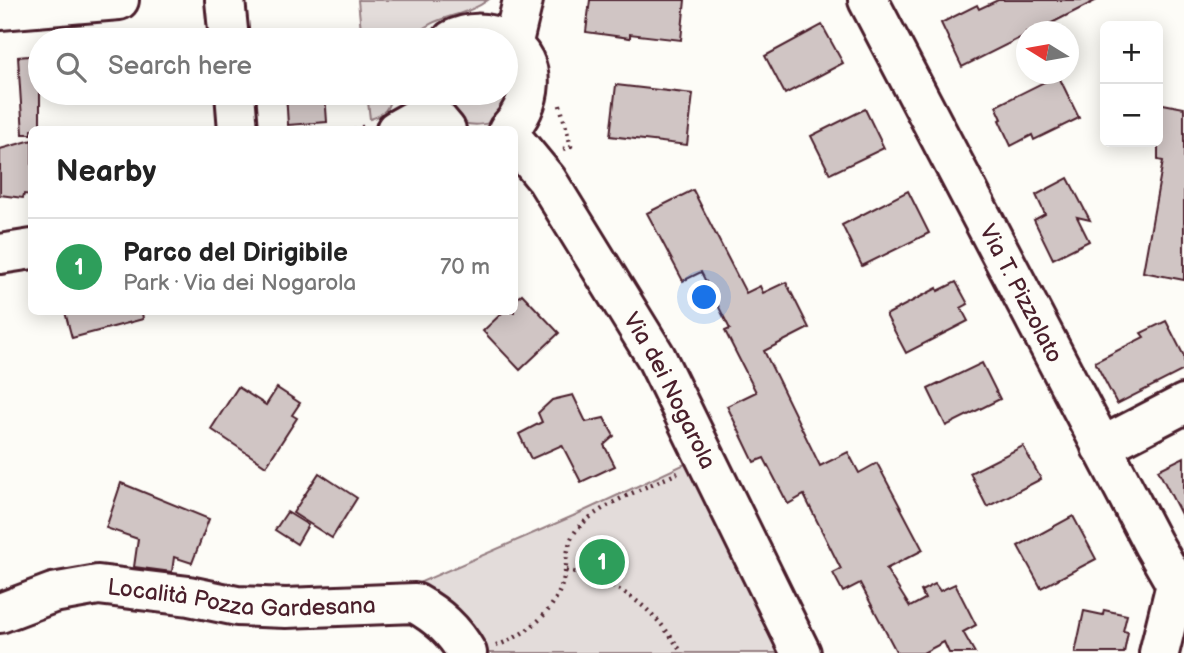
<!DOCTYPE html>
<html lang="en">
<head>
<meta charset="utf-8">
<style>
  :root { --surface:#fff; --page:#f2f2f2; --text:#222; --muted:#767676; --line:#e0e0e0; --accent:#111827 }
  body { margin:0; font-family:"Balsamiq Sans",sans-serif; background:var(--page); color:var(--text) }
  .controls { position:absolute; right:21px; top:21px; display:grid; overflow:hidden; border-radius:10px; box-shadow:0 4px 18px #0003 }
  .controls button { width:63px; height:63px; display:grid; place-items:center; padding:0; border:0; border-bottom:2px solid var(--line); background:var(--surface); color:var(--text); font:35px sans-serif }
  .compass { position:absolute; left:1016px; top:21px; width:63px; height:63px; border-radius:50%; background:var(--surface); box-shadow:0 4px 18px #0003; rotate:281deg }
  .you { position:absolute; left:705px; top:298px; width:24px; height:24px; margin:-18px; border:5px solid #fff; border-radius:50%; background:#1a73e8; box-shadow:0 0 0 10px #1a73e833 }
  .badge { display:grid; place-items:center; width:46px; height:46px; border-radius:50%; background:var(--accent); color:#fff; font-size:23px; font-weight:700 }
  .pin { position:absolute; translate:-50% -50%; border:4px solid #fff; box-shadow:0 2px 7px #0006 }
  .list { margin:0; padding:0; list-style:none }
  h2 { display:flex; justify-content:space-between; align-items:center; height:91px; margin:0; padding:0 28px; font-size:30px }
  h2 small { font-size:23px; font-weight:400; color:var(--muted) }
  .list li { display:grid; grid-template-columns:46px 1fr auto; gap:21px; align-items:center; box-sizing:border-box; height:98px; padding:0 28px; border-top:2px solid var(--line) }
  .list b { display:block; font-size:26px; white-space:nowrap }
  .list p { margin:0; font-size:23px; white-space:nowrap; color:var(--muted) }
  .list em { font-size:23px; font-style:normal; color:var(--muted) }
  .icon { flex:none; width:38px; height:38px; fill:none; stroke:currentColor; stroke-width:2; stroke-linecap:round; stroke-linejoin:round }
  .map { position:relative; flex:none; width:1184px; height:653px; overflow:hidden }
  .search { position:absolute; background:var(--surface); box-shadow:0 4px 18px #0003; left:28px; top:28px; width:490px; height:77px; display:flex; align-items:center; gap:18px; box-sizing:border-box; padding:0 24px; border-radius:38px; color:var(--muted); font-size:26px }
  .panel { position:absolute; background:var(--surface); box-shadow:0 4px 18px #0003; left:28px; top:126px; width:490px; height:189px; border-radius:10px }
  .map>svg:first-child { display:block }
  .green { fill:#e3dcda; stroke:#967e82; stroke-width:2 }
  .building { fill:#d0c5c4; stroke:#4a1f2b; stroke-width:2 }
  .lines { fill:none; stroke-linecap:round; stroke-linejoin:round }
  .minor-casing { stroke:#4a1f2b; stroke-width:44 }
  .path { stroke:#4a1f2b; stroke-width:4.5; stroke-dasharray:2 5; stroke-linecap:butt }
  .minor { stroke:#fdfcf7; stroke-width:38 }
  .labels { text-anchor:middle; stroke-width:5; stroke-linejoin:round; paint-order:stroke }
  .street-label { font-size:23px; fill:#4a1f2b; stroke:#fdfcf7 }
</style>
</head>
<body>
<div class="map">
<svg width="1184" height="653" viewBox="0 0 1184 653">
  <rect width="100%" height="100%" fill="#fdfcf7"/>
  <filter id="ink" filterUnits="userSpaceOnUse"><feTurbulence type="fractalNoise" baseFrequency=".0143" numOctaves="2"/><feDisplacementMap in="SourceGraphic" scale="14" xChannelSelector="R" yChannelSelector="G"/><feConvolveMatrix kernelMatrix="1 2 1 2 8 2 1 2 1" color-interpolation-filters="sRGB"/></filter>
  <g filter="url(#ink)">
    <g class="green">
      <path d="M358 0H488C463 19 432 13 411 40H362Z"/>
      <path d="M506 62 514 83C510 93 507 106 501 115 492 127 465 128 454 117 448 111 443 100 439 93H506Z"/>
      <path d="M367 93H392C389 108 385 115 370 119Z"/>
      <polygon points="687,463 784,653 470,653 413,591 421,582 573,516"/>
    </g>
    <g class="building">
      <polygon points="590,0 685,0 681,40 630,34 630,38 586,32"/>
      <polygon points="998,0 1097,0 1034,32 1026,32 1026,35 962,67 941,23 977,5 979,9"/>
      <polygon points="822,25 843,63 785,94 765,56"/>
      <polygon points="40,55 40,130 32,130 32,134 23,134 18,57"/>
      <polygon points="1058,75 1079,118 1034,140 1032,135 1011,146 999,120 1002,119 996,106"/>
      <polygon points="616,85 693,94 687,145 610,136"/>
      <polygon points="286,93 325,93 327,122 288,125"/>
      <polygon points="1158,103 1184,108 1184,280 1143,272 1163,161 1158,160"/>
      <polygon points="865,109 884,148 830,174 811,136"/>
      <polygon points="32,140 32,195 24,194 23,198 0,195 0,149"/>
      <polygon points="1068,178 1090,220 1077,217 1089,241 1053,259 1034,220 1045,214 1036,195"/>
      <polygon points="693,190 746,293 760,286 763,293 786,282 809,328 764,351 820,466 848,452 859,473 877,463 923,550 886,569 910,607 925,599 921,591 935,584 940,591 955,584 976,625 963,632 975,653 949,653 944,642 923,653 897,653 860,583 843,592 833,573 841,569 804,495 788,504 764,458 754,462 727,406 756,392 725,331 730,329 701,272 683,281 647,213"/>
      <polygon points="908,191 929,233 862,266 842,225"/>
      <polygon points="956,282 968,304 961,308 968,321 906,353 886,315 937,288 938,291"/>
      <polygon points="522,294 559,333 520,370 483,331 503,312 514,312 514,301"/>
      <polygon points="65,312 142,312 143,319 72,338"/>
      <polygon points="1166,321 1184,356 1184,370 1117,404 1095,362 1144,337 1141,333"/>
      <polygon points="982,363 1000,399 946,426 928,389"/>
      <polygon points="238,387 266,405 277,388 300,403 292,415 297,418 266,466 211,429"/>
      <polygon points="573,395 586,422 604,418 614,436 604,445 615,466 581,482 562,445 531,459 519,434 542,422 538,413 552,400"/>
      <polygon points="1023,446 1041,479 987,507 970,473"/>
      <polygon points="1184,457 1184,520 1158,470"/>
      <polygon points="319,473 357,498 332,538 293,513"/>
      <polygon points="121,483 209,519 192,563 174,557 172,572 134,567 138,539 106,528"/>
      <polygon points="287,512 308,525 297,544 275,530"/>
      <polygon points="1073,516 1096,559 1041,588 1018,546"/>
      <polygon points="1104,610 1127,615 1123,631 1128,632 1124,653 1075,653 1084,611 1103,615"/>
    </g>
    <g class="lines">
      <g class="minor-casing">
        <g id="minor">
          <polyline points="225,0 229,40"/>
          <path id="s1" d="M868 0 1153 544 1176 584 1184 586"/>
          <polyline points="0,10 119,0"/>
          <path d="M452 40C468 32 486 31 502 40"/>
          <path d="M506 42C540 62 532 106 508 130"/>
          <polyline points="512,46 523,0"/>
          <polyline points="235,93 238,130"/>
          <polyline points="424,93 430,111 446,130"/>
          <polyline points="396,130 430,111"/>
          <path id="s2" d="M514 140 547 180 656 357 801 653"/>
          <polyline points="0,254 32,249"/>
          <polyline points="1101,447 1184,404"/>
          <path id="s3" d="M0 613 53 593 98 585 189 596 237 606 286 608 415 603C438 616 454 630 467 653"/>
          <polyline points="1159,653 1176,584"/>
        </g>
      </g>
      <g class="path">
        <polyline points="560,105 571,146 563,149"/>
        <polyline points="355,130 365,126"/>
        <path d="M566 570C623 586 650 603 682 653"/>
        <path d="M496 646C530 633 559 609 565 572 567 560 567 546 573 535 589 508 649 486 678 473"/>
      </g>
      <use href="#minor" class="minor"/>
    </g>
  </g>
  <g class="labels">
    <g class="street-label">
      <text dy="8" stroke="none"><textPath href="#s1" startOffset="331">Via T. Pizzolato</textPath></text>
      <text dy="8" stroke="none"><textPath href="#s2" startOffset="296">Via dei Nogarola</textPath></text>
      <text dy="8" stroke="none"><textPath href="#s3" startOffset="247">Località Pozza Gardesana</textPath></text>
    </g>
  </g>
</svg>
<div class="controls">
<button>+</button>
<button>−</button>
</div>
<svg class="compass" viewBox="-18 -18 36 36"><path d="M0-13l5 13h-10z" fill="#e53935"/><path d="M0 13l5-13h-10z" fill="#767676"/></svg>
<div class="you"></div>
<div class="pin badge" style="left:602px;top:562px;background:#2e9e5b">1</div>
<div class="search"><svg class="icon" aria-label="search" viewBox="0 0 24 24"><circle cx="10" cy="10" r="6"/><path d="M15 15l6 6"/></svg>Search here</div>
<section class="panel">
<h2>Nearby<small></small></h2>
<ul class="list">
<li><span class="badge" style="background:#2e9e5b">1</span><div><b>Parco del Dirigibile</b><p>Park · Via dei Nogarola</p></div><em>70 m</em></li>
</ul>
</section>
</div>
</body>
</html>
